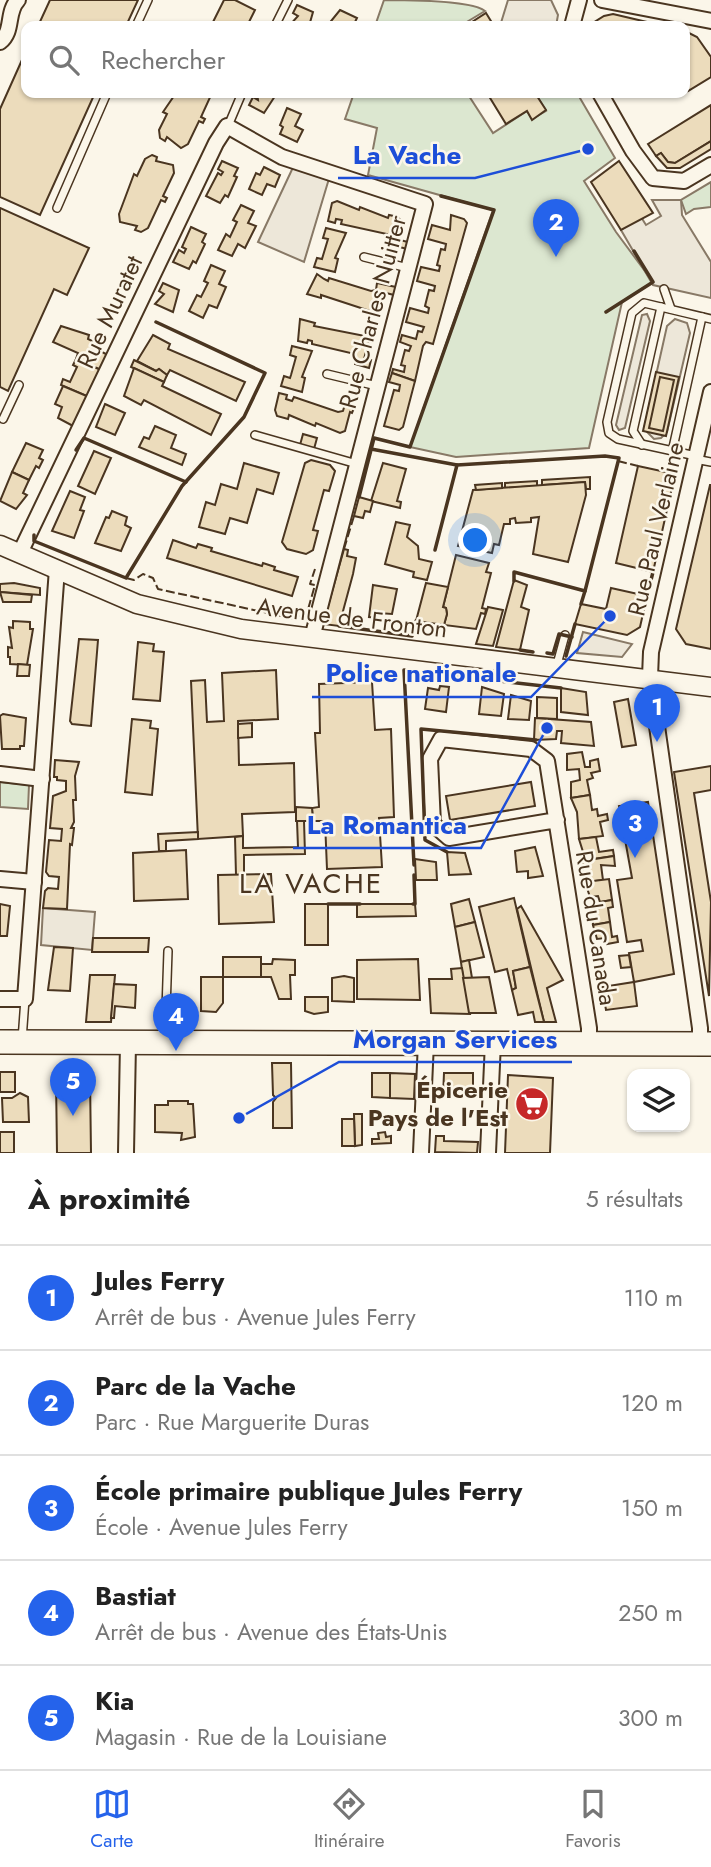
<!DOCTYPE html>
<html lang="fr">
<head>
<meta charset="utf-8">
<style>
  :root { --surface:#fff; --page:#f2f2f2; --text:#222; --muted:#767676; --line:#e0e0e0; --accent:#2563eb }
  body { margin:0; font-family:Jost,sans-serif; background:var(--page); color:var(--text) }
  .controls { position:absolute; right:21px; bottom:21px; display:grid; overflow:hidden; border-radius:14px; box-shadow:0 2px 5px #0004 }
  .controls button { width:63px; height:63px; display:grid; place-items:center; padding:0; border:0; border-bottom:2px solid var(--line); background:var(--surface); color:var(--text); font:35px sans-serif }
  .you { position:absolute; left:476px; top:541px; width:24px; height:24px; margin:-18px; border:5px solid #fff; border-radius:50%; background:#1a73e8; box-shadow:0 0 0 10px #1a73e833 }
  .badge { display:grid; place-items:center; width:46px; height:46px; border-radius:50%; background:var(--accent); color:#fff; font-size:23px; font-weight:700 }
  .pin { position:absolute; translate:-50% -58px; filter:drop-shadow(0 2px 4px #0008) }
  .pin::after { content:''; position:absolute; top:37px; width:24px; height:21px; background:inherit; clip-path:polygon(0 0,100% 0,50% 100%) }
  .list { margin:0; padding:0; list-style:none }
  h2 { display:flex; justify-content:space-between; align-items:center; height:91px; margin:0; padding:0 28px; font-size:30px }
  h2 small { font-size:23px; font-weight:400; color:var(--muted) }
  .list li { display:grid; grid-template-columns:46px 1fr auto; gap:21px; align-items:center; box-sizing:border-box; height:105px; padding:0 28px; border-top:2px solid var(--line) }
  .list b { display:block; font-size:26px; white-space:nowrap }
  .list p { margin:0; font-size:23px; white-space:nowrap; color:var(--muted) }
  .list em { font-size:23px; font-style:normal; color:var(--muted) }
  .icon { flex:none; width:38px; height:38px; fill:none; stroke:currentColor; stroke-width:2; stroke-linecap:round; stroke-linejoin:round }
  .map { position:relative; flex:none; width:711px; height:1153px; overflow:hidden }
  .search { position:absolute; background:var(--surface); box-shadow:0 2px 5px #0004; left:21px; right:21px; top:21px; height:77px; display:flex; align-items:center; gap:18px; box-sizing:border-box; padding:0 24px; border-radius:14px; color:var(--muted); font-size:26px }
  .sheet { height:616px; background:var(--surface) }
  nav { display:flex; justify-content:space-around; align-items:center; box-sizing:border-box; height:98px; border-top:2px solid var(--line); background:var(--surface); font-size:19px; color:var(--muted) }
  nav a { display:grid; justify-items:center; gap:4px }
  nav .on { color:var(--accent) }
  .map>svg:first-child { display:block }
  .green { fill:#dce7d0; stroke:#887966; stroke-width:2 }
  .parking { fill:#ede7d9; stroke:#887966; stroke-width:2 }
  .building { fill:#ecdcbc; stroke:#4a3520; stroke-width:2 }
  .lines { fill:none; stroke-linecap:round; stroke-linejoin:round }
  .service-casing { stroke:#4a3520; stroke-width:10 }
  .minor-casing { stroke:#4a3520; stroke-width:18 }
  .tertiary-casing { stroke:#4a3520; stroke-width:21 }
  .primary-casing { stroke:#4a3520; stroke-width:26 }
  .service { stroke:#fbf6e9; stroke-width:7 }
  .minor { stroke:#fbf6e9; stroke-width:14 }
  .tertiary { stroke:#fbf6e9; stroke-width:18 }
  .primary { stroke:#fbf6e9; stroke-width:23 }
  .fence { stroke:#4a3520; stroke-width:2; stroke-dasharray:9 3.5; stroke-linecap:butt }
  .wall { stroke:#4a3520; stroke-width:3.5 }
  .labels { text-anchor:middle; stroke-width:5; stroke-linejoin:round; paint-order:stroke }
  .street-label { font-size:24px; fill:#4a3520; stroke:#fbf6e9 }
  .poi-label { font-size:24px; font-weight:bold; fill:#4a3520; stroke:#fbf6e9; text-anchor:end }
  .quarter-label { font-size:28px; letter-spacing:2px; fill:#4a3520; stroke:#fbf6e9 }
  .leader { fill:none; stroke:#1d4ed8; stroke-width:2.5 }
  .callout-dot { fill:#1d4ed8; stroke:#fbf6e9; stroke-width:2.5 }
  .callout-label { font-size:26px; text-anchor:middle; font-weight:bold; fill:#1d4ed8; stroke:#fbf6e9; stroke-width:5; stroke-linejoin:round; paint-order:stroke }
</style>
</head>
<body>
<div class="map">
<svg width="711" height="1153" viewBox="0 0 711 1153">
  <rect width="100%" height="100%" fill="#fbf6e9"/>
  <g class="green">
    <path d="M384 0C407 0 471 0 485 11L460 26H375Z"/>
    <polygon points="354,93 467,93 493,133 527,111 532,119 546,111 535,93 577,93 615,158 584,181 616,232 653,282 622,302 589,448 456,457 410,447 493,210 368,175 377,128 345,119"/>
    <polygon points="711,182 711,207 694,209 686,214 681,200"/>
    <polygon points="0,782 29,785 28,809 0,807"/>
  </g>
  <g class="parking">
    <polygon points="508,0 551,0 558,15 556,26 500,26"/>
    <polygon points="296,161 331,172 304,262 258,242"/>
    <polygon points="652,200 681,200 682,215 711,262 711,298 653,285 621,230 641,217 646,225 661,216"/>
    <polygon points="647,314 650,321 625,428 619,430 616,425 642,315"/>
    <polygon points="675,319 687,323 690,333 667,432 661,438 654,439 644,429 667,326"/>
    <polygon points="583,632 632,644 622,657 577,653"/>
    <polygon points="43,908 95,912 92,950 41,945"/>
  </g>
  <g class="building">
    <polygon points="50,0 138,0 126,26 38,26"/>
    <polygon points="224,0 235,0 255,10 247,26 211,26"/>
    <polygon points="297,5 313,12 309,26 289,26 298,16 293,13"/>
    <polygon points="340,10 357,18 353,26 327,26"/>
    <polygon points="486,13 494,26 475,26 472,22"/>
    <polygon points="613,14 664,26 588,26 604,16"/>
    <polygon points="685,31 697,37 711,57 711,77 688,91 685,86"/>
    <polygon points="26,51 26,93 95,93 40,215 0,197 0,109"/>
    <polygon points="176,93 212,93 201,117 205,119 203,123 199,121 188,144 181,148 167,137 165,141 160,138 159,130 167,114 163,112"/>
    <polygon points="257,93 277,93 264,113 249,105 253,97 258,100"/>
    <polygon points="487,93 535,93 546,110 532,120 527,111 506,124"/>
    <polygon points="711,105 711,141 675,163 668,162 661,153 656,156 648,144"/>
    <polygon points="287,108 301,114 295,126 303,130 297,142 280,134 283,127 280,125"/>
    <polygon points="711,141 711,149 680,168 667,168 656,156 661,153 668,162 675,163"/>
    <polygon points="152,155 157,157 156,161 173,165 174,173 163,196 167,198 165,202 161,200 148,228 141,232 135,230 137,226 120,222 119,214 134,174 137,176 145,159"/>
    <polygon points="222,161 238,168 234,176 237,177 228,197 225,195 220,203 206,196 218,173 221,175 223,172 218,169"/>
    <polygon points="619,161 653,213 621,230 591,182"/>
    <polygon points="264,167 280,175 275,187 267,184 262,195 249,189 256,173 260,175"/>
    <polygon points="337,201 359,210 360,207 388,218 389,215 398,217 401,221 396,239 408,242 407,249 388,244 387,234 341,224 342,220 336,219 335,223 328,221 332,203"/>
    <polygon points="241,205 254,211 248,223 256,226 245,248 238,244 232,256 218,250 226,234 230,237 237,222 233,220"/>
    <polygon points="0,208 89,248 67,295 54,289 8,391 0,387"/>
    <polygon points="451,215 464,219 467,223 433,344 426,342 423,346 415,381 392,373 393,369 404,372 405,366 401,365 405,350 409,351 411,346 400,342 402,335 416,339 418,331 422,332 424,327 406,322 410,308 428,313 429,308 425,306 429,290 434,291 435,286 417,281 421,267 439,271 440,266 437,265 441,249 445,250 446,244 428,239 432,225 450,230"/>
    <polygon points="191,227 206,234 202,242 205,244 196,263 193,261 189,269 173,262 179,250 184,253 186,249 182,247"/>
    <polygon points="326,228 346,233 335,258 338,259 335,272 314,267 317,258 322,259 328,239 323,238"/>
    <polygon points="211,265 225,271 219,284 226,287 217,308 209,305 203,318 189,311 197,295 201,297 208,283 204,281"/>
    <polygon points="317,274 324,279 328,281 329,278 371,291 376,290 377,283 396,287 394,295 382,292 376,313 321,295 321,298 307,294"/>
    <polygon points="163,283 179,290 173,312 155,304 164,294 159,291"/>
    <polygon points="300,319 315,323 314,326 370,337 364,359 371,360 369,368 355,364 355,354 312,344 312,341 308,340 307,343 298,341"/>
    <polygon points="61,326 89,335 88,339 94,342 92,347 108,355 101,370 76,359 78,353 53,342"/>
    <polygon points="153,335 170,344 168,349 245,382 236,401 170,370 167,375 159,369 156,371 137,361"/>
    <polygon points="292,346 312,351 302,377 305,378 302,392 281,386 284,376 290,378 291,375 296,357 290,355"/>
    <polygon points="76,359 101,370 89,397 61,385 63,379 70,382 77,367 73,365"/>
    <polygon points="134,360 156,371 159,369 167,375 164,382 131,367"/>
    <polygon points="134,368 164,382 162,386 221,414 211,435 144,400 141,405 124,396"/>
    <polygon points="656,372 679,377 666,436 643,431"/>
    <polygon points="392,373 415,381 403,427 399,430 384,426 394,390 399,391 400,385 389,382"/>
    <polygon points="660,377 674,380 663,431 649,428"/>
    <polygon points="63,386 89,397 75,427 58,418 62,407 55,404"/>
    <polygon points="279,393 287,395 286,399 292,401 294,397 338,412 343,411 345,404 355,406 352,413 350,412 345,431 340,433 316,423 315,426 289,415 288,419 277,416 275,410"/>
    <polygon points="105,404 125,413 115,435 96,427"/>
    <polygon points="155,426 176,435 171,448 186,454 182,465 139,447 144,437 149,439"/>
    <polygon points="303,434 317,438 314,449 300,445"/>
    <polygon points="26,443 43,450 39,458 43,460 39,468 36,466 29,480 12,472"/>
    <polygon points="94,451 111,458 95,494 78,486"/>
    <polygon points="311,460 330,465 335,471 329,491 324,490 313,530 318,531 313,550 306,554 287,549 282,542 305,463"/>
    <polygon points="244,463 279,473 273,494 257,489 247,523 230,518 225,534 199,527 206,502 215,505 221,484 237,489"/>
    <polygon points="383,463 406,469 397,501 401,502 400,508 371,501"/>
    <polygon points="638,466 675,474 653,572 616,563"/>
    <polygon points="12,472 29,480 23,493 27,495 16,509 0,501"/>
    <polygon points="590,477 590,489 586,489 585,482 542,485 542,480"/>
    <polygon points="537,481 537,486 505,488 505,483"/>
    <polygon points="585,482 586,495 568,562 533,554 539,517 531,518 531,522 516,523 515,518 510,519 510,524 504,524 499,545 494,544 492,553 458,546 473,490"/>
    <polygon points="502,483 502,488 476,490 475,485"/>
    <polygon points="710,485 711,485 711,649 686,644 676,629"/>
    <polygon points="70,491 85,497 80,510 84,511 74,538 52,531"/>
    <polygon points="359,497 373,501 370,512 365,511 363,518 354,516"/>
    <polygon points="112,511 127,517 125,525 131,528 121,551 95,543 106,517 109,518"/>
    <polygon points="396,522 410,525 407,537 418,546 419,559 432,562 427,580 413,577 414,572 385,564"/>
    <polygon points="173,540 196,548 198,544 212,548 211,551 262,566 263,563 275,567 274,570 298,577 292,596 167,558"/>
    <polygon points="344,549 348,550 347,556 356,558 353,574 339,626 323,624"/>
    <polygon points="456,555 489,563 486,572 491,573 482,608 486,609 485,614 481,613 476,629 444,625 447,614 446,608 443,607"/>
    <polygon points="514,580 527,585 521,607 529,610 520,650 496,647"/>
    <polygon points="14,583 40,588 40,595 0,592 0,584"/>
    <polygon points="426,583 448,587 443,607 446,608 447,614 444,625 416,621"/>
    <polygon points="373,585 397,589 392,614 379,613 379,618 369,617"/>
    <polygon points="611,588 647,596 640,627 627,635 575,624 581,604 606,609"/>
    <polygon points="0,592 32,595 31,602 3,602"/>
    <polygon points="488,607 503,610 493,646 476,644"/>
    <polygon points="13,621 30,622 30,629 33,629 27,665 10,664 10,657 8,657 8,647 12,648 9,627 13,628"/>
    <polygon points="79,639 98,640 91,726 72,724 70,721"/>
    <polygon points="138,642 154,644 153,651 164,652 160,701 133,699"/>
    <polygon points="18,664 30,665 29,676 17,676"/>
    <polygon points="276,670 278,719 238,721 239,765 294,763 295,812 242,814 243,836 198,839 191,681 205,680 207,722 224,721 222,673"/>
    <polygon points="372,682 375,730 391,729 394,817 379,818 382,867 327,869 325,821 313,821 312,808 319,807 315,733 320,733 319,684"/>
    <polygon points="440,686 449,687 446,712 425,709 428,688 439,690"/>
    <polygon points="482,687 504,694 501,716 479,714"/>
    <polygon points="561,688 586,692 588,715 561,712"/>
    <polygon points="511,695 531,701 529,720 508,719"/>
    <polygon points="537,697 557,698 557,719 537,718"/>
    <polygon points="628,699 636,745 622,747 614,702"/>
    <polygon points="3,714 26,718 24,746 20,746 20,749 2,749 0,716"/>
    <polygon points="535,718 591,722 594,746 561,743 562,731 557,731 556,739 534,740"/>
    <polygon points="132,719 151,721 150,728 158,729 152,795 125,792"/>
    <polygon points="252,723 252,737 238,738 238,724"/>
    <polygon points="582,752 585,767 590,767 590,761 598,759 600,771 591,773 593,778 587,780 590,795 571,798 571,782 580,780 579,769 567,770 567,754"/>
    <polygon points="55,760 79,762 75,776 76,800 73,800 74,822 71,828 74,828 72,845 70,844 67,909 43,908 45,891 48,888 58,889 59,877 49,876 46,872 49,840 61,841 62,829 50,828 53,796 66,791 66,781 57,780 57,777 54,777"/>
    <polygon points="711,766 711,790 694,793 711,902 709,996 674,772"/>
    <polygon points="531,782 535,806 450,820 446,796"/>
    <polygon points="590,795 592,810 597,809 598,816 607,814 608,820 600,822 603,836 579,839 577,812 571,798"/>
    <polygon points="648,802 674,974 634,982 629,953 643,951 641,940 627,942 617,880 632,878 619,806"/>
    <polygon points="296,807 312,808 313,821 296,821"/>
    <polygon points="297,821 304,821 305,854 244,855 244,875 236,875 235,837 243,836 243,848 298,847"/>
    <polygon points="198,832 198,839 166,841 166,851 159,851 158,834"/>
    <polygon points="596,837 599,852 613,850 614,856 593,859 592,853 584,855 579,839"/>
    <polygon points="535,847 543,876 528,878 528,871 517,872 515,851"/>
    <polygon points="186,850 188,899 134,901 133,853"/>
    <polygon points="447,852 465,853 471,874 449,875"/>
    <polygon points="614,856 615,866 601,865 603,880 585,882 582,861"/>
    <polygon points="415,859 436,862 437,880 416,880"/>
    <polygon points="271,874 274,922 219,924 218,875"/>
    <polygon points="609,879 612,900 600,902 598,896 590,897 585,882"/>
    <polygon points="514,898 530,967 513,971 516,988 512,990 507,969 495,972 479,907"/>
    <polygon points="469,899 475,922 455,927 451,904"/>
    <polygon points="612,900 613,907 608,908 610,922 593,925 592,910 600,908 600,902"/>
    <polygon points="0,904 10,906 7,936 0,936"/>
    <rect x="305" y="904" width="23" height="41"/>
    <polygon points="357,904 415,904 416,916 357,917"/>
    <polygon points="521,906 563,980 547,988 556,1022 544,1022 517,909"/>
    <polygon points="475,922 484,957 461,962 455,927"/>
    <polygon points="610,922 612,937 617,936 618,942 607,944 605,938 597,939 593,925"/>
    <polygon points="93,938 149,938 148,952 92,952"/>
    <polygon points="54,947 73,948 70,991 48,990"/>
    <polygon points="629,955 631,967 621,968 619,956"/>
    <rect x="223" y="957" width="38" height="20"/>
    <polygon points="273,959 295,960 295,975 290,975 291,999 279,999 271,977 261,977 261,964 272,964"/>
    <polygon points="418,959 420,1000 357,999 357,960"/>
    <polygon points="469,960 472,978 463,978 461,962"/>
    <polygon points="530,967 544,1022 535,1022 533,1012 518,1015 512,990 516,988 513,971"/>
    <polygon points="462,968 470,1014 431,1013 429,979 452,979 451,969"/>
    <polygon points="90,975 115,975 111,1022 86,1022"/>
    <polygon points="344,976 354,978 354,1002 332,1001 332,978"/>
    <polygon points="201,977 223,977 223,1003 216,1012 201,1011"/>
    <polygon points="489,977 496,1013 469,1013 463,978"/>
    <polygon points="634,982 637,1006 606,1010 602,987"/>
    <polygon points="114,984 136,985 135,1008 115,1006 114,1018 111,1018"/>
    <polygon points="305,997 328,997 328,1012 314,1014 305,1011"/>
    <polygon points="272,1063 291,1063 292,1128 273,1128 273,1102 276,1098 273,1095"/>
    <rect x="0" y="1072" width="15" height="20"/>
    <polygon points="372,1073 390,1073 390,1098 372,1097"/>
    <polygon points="390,1073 415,1074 414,1099 390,1098"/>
    <polygon points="444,1073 473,1073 473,1097 443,1097"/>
    <polygon points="508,1075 553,1078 550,1153 505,1153"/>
    <polygon points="56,1078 90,1078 91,1153 57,1153"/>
    <polygon points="20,1093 28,1097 29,1122 3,1122 2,1098 12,1098"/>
    <polygon points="168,1101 188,1101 188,1104 193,1104 195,1137 181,1140 182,1133 155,1132 155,1105 168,1105"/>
    <polygon points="354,1114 362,1114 362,1145 355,1146"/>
    <polygon points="342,1119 354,1119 355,1146 342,1146"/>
    <rect x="0" y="1132" width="14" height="21"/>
    <polygon points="385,1132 386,1137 391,1136 391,1143 372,1144 372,1139 379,1139 378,1133"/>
    <polygon points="436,1136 444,1136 444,1141 478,1142 477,1153 435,1152"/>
  </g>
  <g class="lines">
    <g class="service-casing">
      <g id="service">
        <polyline points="136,26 148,0"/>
        <polyline points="275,26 288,0"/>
        <polyline points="228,126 242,93"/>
        <polyline points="57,208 107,93"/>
        <polyline points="364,257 408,268"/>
        <polyline points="664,289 671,309"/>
        <polyline points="327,374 377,386"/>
        <polyline points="3,419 19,385"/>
        <polyline points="255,435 357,464"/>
        <polyline points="642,445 633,431 661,307"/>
        <polyline points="672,452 702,317"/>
        <polyline points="696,456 618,439 609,433 607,422 632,313 644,303 711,319"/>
        <polyline points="695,459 711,462"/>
        <polyline points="556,668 565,635"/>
        <polyline points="165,1039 168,951"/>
        <polyline points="22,1040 25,999"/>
      </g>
    </g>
    <g class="minor-casing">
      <g id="minor">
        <polyline points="602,0 711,21"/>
        <polyline points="572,26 579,0"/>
        <path d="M0 42C14 31 6 12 18 0"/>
        <polyline points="600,93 633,151 653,178 684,181 711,165"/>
        <polyline points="20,553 216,143 227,126 282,157 425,204 312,638"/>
        <polyline points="0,774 42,779"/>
        <polyline points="557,820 449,838 433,824 430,759 441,739 531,749 547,761 589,1028 589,1043"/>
        <polyline points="0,879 34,882"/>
        <polyline points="0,999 25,999 57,569"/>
        <polyline points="700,1044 700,1028 650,677 651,652 711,392"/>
        <polyline points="126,1153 128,1043"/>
        <polyline points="421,1153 426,1042"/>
        <polyline points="488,1153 493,1042"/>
      </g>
    </g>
    <g class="tertiary-casing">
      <polyline id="tertiary" points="0,545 137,604 241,629 711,687"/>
    </g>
    <g class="primary-casing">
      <polyline id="primary" points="0,1042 711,1044"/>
    </g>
    <use href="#service" class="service"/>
    <use href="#minor" class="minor"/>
    <use href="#tertiary" class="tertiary"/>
    <use href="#primary" class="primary"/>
    <g class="fence">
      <polyline points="618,461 638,466"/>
      <polyline points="344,549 354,516"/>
      <polyline points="126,578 134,580 143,574 153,578 158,589 295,619 307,613 315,585 310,584 315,569"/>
    </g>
    <g class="wall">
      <polyline points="606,312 653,282 634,251"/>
      <polyline points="371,449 457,465"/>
      <polyline points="76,450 84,438 186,482"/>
      <polyline points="359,497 374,438 410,447 494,210 441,196"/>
      <polyline points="34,535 34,541 126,578 182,486 244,417 265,373 156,322"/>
      <polyline points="435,550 457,465 605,456 619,458 585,591"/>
      <polyline points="514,581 514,572 585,591 581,604"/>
      <polyline points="647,596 653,572"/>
      <polyline points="339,626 412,636 416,621"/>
      <polyline points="520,650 533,652"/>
      <polyline points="547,653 553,654 559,634 572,637"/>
      <polyline points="566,656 575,624"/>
      <polyline points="447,852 425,840 421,729 536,740"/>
      <polyline points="414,865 404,670 561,688"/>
      <polyline points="328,904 360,904"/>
      <polyline points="413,904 415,904 414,875"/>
    </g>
  </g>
  <defs>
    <g id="supermarket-disc" transform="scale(1.75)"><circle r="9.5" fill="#c62828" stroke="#fbf6e9"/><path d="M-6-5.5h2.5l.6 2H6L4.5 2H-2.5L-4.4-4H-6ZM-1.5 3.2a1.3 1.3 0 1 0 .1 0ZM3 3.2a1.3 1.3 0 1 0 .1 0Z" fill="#fff"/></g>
  </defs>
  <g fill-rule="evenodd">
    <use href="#supermarket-disc" x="532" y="1104"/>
  </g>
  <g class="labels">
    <g class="street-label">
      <text transform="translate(110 312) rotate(-65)" y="8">Rue Muratet</text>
      <text transform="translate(373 312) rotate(-75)" y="8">Rue Charles Nuitter</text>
      <text transform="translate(656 529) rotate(-77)" y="8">Rue Paul Verlaine</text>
      <text transform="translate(352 618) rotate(7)" y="8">Avenue de Fronton</text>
      <text transform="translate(596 928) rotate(81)" y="8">Rue du Canada</text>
    </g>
    <g class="poi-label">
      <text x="508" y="1098">Épicerie<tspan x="508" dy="28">Pays de l'Est</tspan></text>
    </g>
    <g class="quarter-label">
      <text x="311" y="893">LA VACHE</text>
    </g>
  </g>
  <path class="leader" d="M588 149L475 178H338M610 616L531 697H312M547 728L481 848H293M239 1118L339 1062H572"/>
  <g class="callout-dot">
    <circle cx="588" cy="149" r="7"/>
    <circle cx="610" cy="616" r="7"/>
    <circle cx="547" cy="728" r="7"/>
    <circle cx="239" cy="1118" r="7"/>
  </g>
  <g class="callout-label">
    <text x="407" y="164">La Vache</text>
    <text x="421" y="682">Police nationale</text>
    <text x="387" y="834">La Romantica</text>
    <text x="455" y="1048">Morgan Services</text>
  </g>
</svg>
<div class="controls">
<button><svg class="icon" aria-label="layers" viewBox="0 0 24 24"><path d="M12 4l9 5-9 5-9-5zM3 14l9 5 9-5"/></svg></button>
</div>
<div class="you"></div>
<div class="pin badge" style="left:657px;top:742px">1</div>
<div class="pin badge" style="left:556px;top:257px">2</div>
<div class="pin badge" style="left:635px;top:858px">3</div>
<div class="pin badge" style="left:176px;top:1051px">4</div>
<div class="pin badge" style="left:73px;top:1116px">5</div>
<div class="search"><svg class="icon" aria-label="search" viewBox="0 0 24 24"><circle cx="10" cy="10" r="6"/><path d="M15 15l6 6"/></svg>Rechercher</div>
</div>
<section class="sheet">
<h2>À proximité<small>5 résultats</small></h2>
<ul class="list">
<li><span class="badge">1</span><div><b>Jules Ferry</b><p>Arrêt de bus · Avenue Jules Ferry</p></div><em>110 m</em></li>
<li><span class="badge">2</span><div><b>Parc de la Vache</b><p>Parc · Rue Marguerite Duras</p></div><em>120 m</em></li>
<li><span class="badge">3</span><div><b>École primaire publique Jules Ferry</b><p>École · Avenue Jules Ferry</p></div><em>150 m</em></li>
<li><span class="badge">4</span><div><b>Bastiat</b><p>Arrêt de bus · Avenue des États-Unis</p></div><em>250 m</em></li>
<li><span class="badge">5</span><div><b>Kia</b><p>Magasin · Rue de la Louisiane</p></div><em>300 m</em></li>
</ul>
</section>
<nav>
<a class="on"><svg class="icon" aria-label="map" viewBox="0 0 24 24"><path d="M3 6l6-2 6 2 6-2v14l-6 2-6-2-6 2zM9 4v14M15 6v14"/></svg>Carte</a>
<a><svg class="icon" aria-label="directions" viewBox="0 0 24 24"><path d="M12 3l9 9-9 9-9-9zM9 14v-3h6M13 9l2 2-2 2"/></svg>Itinéraire</a>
<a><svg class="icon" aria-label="saved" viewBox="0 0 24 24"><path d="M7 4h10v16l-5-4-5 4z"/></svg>Favoris</a>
</nav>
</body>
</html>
